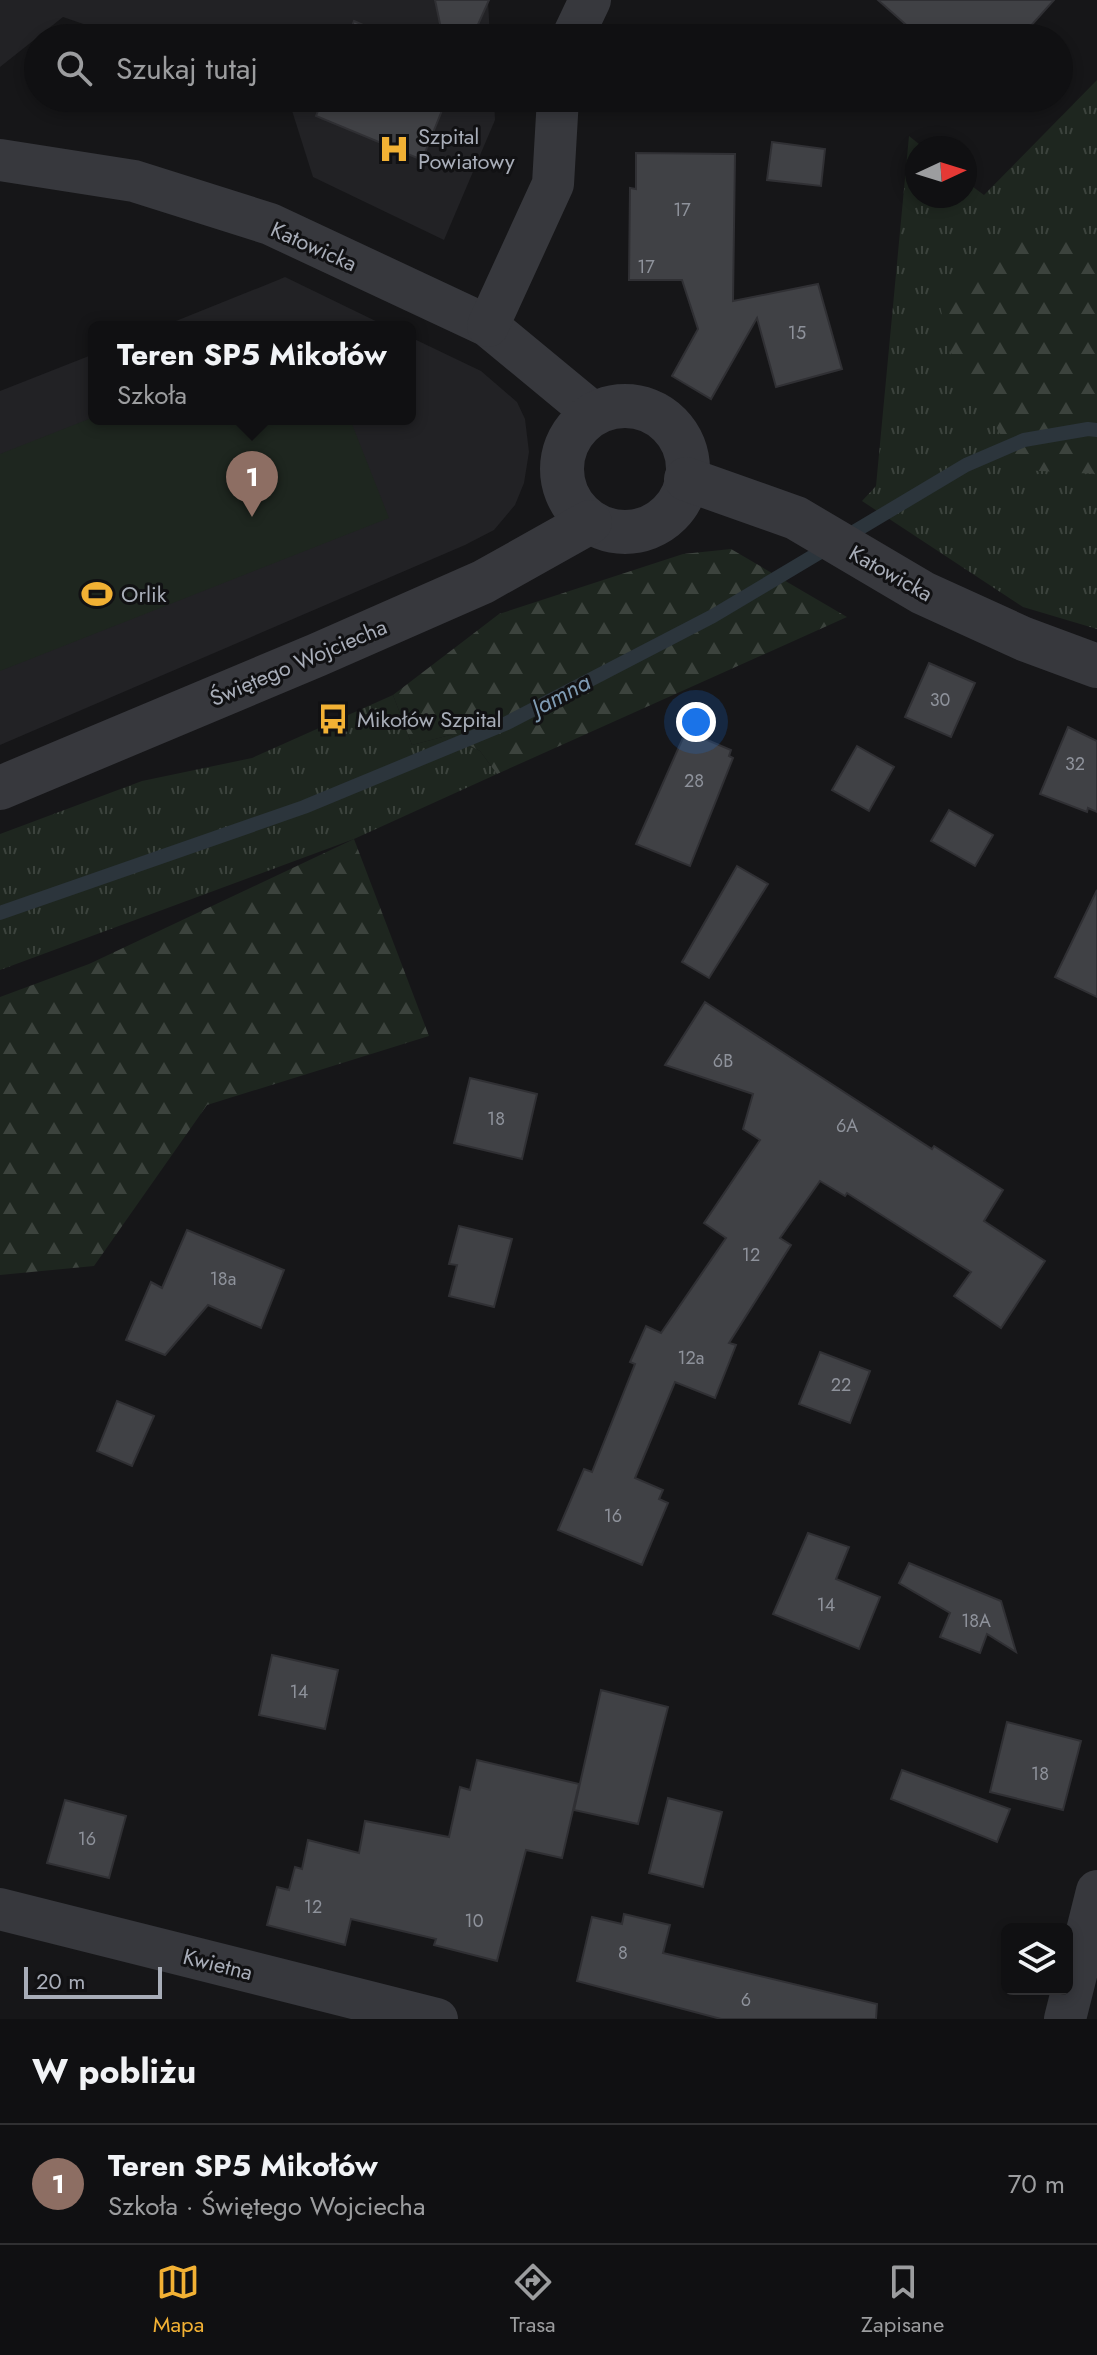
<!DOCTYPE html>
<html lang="pl">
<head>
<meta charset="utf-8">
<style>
  :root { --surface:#101012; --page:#1e1e20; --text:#f1f3f6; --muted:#9c9d9f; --line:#303032; --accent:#f2b134 }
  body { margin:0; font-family:Jost,sans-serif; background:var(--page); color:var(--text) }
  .controls { position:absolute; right:24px; bottom:24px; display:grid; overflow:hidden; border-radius:12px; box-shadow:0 4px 12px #0003 }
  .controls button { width:72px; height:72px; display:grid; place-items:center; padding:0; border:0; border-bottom:2px solid var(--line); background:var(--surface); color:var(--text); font:40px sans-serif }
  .compass { position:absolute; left:905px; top:136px; width:72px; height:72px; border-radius:50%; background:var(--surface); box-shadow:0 4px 12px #0003; rotate:86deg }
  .scale { position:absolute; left:24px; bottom:20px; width:138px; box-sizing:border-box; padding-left:8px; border:4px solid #a8adb8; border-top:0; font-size:22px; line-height:28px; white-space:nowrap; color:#a8adb8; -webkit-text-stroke:6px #111113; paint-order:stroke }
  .you { position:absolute; left:696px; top:722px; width:28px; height:28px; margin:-20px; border:6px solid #fff; border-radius:50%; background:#1a73e8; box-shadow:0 0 0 12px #1a73e833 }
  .badge { display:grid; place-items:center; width:52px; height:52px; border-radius:50%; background:var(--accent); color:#fff; font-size:26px; font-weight:700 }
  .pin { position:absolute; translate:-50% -66px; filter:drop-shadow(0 2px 4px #0008) }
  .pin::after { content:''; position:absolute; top:42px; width:28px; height:24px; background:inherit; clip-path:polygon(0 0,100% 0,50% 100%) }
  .popup { position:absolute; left:88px; top:321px; width:328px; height:104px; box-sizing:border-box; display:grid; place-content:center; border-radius:12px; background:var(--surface); filter:drop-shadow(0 2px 6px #0005); font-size:26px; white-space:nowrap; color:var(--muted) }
  .popup b { font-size:30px; color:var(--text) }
  .popup::after { content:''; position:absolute; left:50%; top:100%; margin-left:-16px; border:16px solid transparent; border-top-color:var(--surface) }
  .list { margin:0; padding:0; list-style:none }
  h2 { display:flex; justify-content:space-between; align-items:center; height:104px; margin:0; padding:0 32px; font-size:34px }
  h2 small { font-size:26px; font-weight:400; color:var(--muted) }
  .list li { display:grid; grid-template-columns:52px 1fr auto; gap:24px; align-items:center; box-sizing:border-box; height:120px; padding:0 32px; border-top:2px solid var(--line) }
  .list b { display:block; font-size:30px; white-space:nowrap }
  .list p { margin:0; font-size:26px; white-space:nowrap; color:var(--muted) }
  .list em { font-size:26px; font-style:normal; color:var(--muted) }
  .icon { flex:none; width:44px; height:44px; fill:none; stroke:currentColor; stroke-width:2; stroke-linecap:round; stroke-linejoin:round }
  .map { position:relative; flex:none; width:1097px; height:2019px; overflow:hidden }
  .search { position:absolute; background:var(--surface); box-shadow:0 4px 12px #0003; left:24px; right:24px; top:24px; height:88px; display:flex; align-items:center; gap:20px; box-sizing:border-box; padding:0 28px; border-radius:44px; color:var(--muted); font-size:30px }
  .sheet { height:224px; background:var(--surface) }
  nav { display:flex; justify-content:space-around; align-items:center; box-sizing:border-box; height:112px; border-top:2px solid var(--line); background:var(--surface); font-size:22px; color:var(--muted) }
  nav a { display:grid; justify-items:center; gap:4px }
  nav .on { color:var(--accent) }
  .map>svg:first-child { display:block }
  .built { fill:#222225 }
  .grass { fill:url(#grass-tufts) }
  .forest { fill:url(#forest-firs) }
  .garden { fill:#1e261f }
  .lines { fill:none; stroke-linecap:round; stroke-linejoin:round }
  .stream { stroke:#2c353c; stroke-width:14 }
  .building { fill:#404145; stroke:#303034; stroke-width:2 }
  .minor { stroke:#37383d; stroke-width:42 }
  .tertiary { stroke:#37383d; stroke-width:44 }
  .labels { text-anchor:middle; stroke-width:6; stroke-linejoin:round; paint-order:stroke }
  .number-label { font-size:18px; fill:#8e929b }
  .poi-label { font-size:22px; fill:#a8adb8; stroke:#111113; text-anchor:start }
  .street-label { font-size:22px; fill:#a8adb8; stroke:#111113 }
  .water-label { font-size:24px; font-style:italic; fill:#7f9bb3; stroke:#111113 }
</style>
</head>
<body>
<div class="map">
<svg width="1097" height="2019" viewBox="0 0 1097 2019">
  <defs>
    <pattern id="grass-tufts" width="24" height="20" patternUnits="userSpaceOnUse" patternTransform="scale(2)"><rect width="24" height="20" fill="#1e261f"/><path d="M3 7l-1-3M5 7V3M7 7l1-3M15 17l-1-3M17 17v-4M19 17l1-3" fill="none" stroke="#3c433d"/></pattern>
    <pattern id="forest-firs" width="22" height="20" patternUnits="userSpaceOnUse" patternTransform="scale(2)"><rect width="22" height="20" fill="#1e261f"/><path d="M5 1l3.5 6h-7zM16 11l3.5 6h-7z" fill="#3c433d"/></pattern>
  </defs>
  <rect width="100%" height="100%" fill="#161618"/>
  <g class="built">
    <polygon points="0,0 488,0 490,38 124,38 63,17 0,67"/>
    <polygon points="288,98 494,98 495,120 444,240 313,177"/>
    <polygon points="285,277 388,327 161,327 278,280"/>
    <polygon points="410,337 481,371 517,402 525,419 529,452 524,483 515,505 494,530 465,545 0,745 0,391 94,354 94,419 410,419"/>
  </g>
  <g class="grass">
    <polygon points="1097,80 1097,629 1023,607 862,501 876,486 909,136 924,148 917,148 917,196 965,196 965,181 984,195"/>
    <polygon points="393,695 412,745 450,735 480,751 497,774 354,839 0,970 0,834 142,781 252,758"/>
  </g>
  <g class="forest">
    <polygon points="1083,237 1097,259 1097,474 1022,470 950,351 940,306 1006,242"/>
    <polygon points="731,549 847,617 497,774 480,751 450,735 412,745 393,695 499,614 683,554"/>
    <polygon points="354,839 429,1036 207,1105 94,1266 0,1275 0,997 89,964"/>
  </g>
  <polygon class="garden" points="94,417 94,419 350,419 389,518 0,671 0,454"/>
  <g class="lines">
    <polyline class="stream" points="0,913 304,807 507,723 713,616 966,465 1024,440 1088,429 1097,430"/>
  </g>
  <g class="building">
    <polygon points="435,0 489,0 472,38 443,38"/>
    <polygon points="878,0 1054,0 1020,38 921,38"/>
    <polygon points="354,21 392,38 347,38"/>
    <polygon points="323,98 447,98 422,160 316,116"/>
    <polygon points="772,142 825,149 821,186 767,180"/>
    <polygon points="636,153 735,154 733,301 818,284 842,369 776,387 757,318 711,399 672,376 698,329 682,280 629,280 630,188 636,189"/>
    <polygon points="929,663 975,683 951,737 905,717"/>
    <polygon points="1068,727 1097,741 1097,812 1088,808 1087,812 1040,794"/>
    <polygon points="686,731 731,750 729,756 733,758 690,866 636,844"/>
    <polygon points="857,746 894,767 869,811 832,790"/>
    <polygon points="949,810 993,835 975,866 931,841"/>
    <polygon points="737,866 768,884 709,978 682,962"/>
    <polygon points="1097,890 1097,997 1055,977"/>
    <polygon points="705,1002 932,1149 934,1146 1003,1190 984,1221 1045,1261 1001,1328 954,1296 971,1272 847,1193 845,1196 820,1181 780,1238 791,1245 729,1343 736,1345 715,1398 675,1382 635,1478 663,1490 659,1499 668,1503 642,1565 558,1530 584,1469 592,1472 635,1364 630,1362 646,1326 661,1333 726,1238 704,1223 760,1140 743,1129 753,1094 665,1065"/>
    <polygon points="470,1078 537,1094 522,1159 454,1143"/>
    <polygon points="459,1226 512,1239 494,1307 449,1296 457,1265 449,1264"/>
    <polygon points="187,1230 284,1270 261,1328 208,1305 165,1355 126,1340 151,1282 162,1288"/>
    <polygon points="820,1352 870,1371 850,1423 799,1404"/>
    <polygon points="117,1401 154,1416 132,1466 97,1451"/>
    <polygon points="808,1533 849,1547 836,1579 880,1597 859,1649 773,1614"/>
    <polygon points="909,1563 1001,1601 1016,1652 987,1634 980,1653 940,1637 950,1613 899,1583"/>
    <polygon points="272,1655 338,1670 325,1729 259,1715"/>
    <polygon points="601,1690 668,1707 638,1824 574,1810"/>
    <polygon points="1007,1722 1081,1741 1063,1810 990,1792"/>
    <polygon points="477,1760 579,1784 562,1858 526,1850 497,1961 434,1945 436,1939 351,1919 345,1945 267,1925 277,1887 289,1890 295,1867 302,1869 308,1840 359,1853 365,1821 449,1837 460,1787 470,1790"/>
    <polygon points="902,1770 1010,1809 997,1842 891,1799"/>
    <polygon points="668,1798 722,1812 703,1887 649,1873"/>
    <polygon points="65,1800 126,1816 109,1878 47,1863"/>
    <polygon points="624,1914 670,1925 663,1953 877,2004 876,2019 721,2019 577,1981 592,1917 622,1924"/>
  </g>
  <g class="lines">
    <g class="minor">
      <polyline points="572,38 590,0"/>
      <polyline points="0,160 134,181 270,224 488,326 592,412"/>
      <polyline points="488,326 553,184 558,98"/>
      <polyline points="0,1909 437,2019"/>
      <polyline points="1065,2019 1097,1891"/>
    </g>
    <g class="tertiary">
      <circle cx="625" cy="469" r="63"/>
      <polyline points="686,479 796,518 923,593 1024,639 1097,666"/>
      <polyline points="0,788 317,655 483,582 590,522"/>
    </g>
  </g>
  <defs>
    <g id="hospital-bare" transform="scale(2.4)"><path d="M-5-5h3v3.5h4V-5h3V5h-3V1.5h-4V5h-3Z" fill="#f2b134" stroke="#111113" stroke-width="2.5" paint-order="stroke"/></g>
    <g id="stadium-bare" transform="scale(2.4)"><path d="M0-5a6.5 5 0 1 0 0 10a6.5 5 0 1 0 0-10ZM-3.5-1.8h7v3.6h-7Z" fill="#f2b134" stroke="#111113" stroke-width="2.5" paint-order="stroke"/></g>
    <g id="bus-bare" transform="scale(2.4)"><path d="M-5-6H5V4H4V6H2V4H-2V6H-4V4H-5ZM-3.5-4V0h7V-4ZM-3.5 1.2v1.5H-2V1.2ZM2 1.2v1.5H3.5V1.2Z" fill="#f2b134" stroke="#111113" stroke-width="2.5" paint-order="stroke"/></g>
  </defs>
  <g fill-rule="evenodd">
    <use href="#hospital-bare" x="394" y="149"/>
    <use href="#stadium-bare" x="97" y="594"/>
    <use href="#bus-bare" x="333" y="719"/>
  </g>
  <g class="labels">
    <g class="number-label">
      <text x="682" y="216">17</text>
      <text x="646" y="273">17</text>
      <text x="797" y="339">15</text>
      <text x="940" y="706">30</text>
      <text x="1075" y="770">32</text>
      <text x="694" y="787">28</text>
      <text x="723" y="1067">6B</text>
      <text x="496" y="1125">18</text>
      <text x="847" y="1132">6A</text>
      <text x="751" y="1261">12</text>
      <text x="223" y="1285">18a</text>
      <text x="691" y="1364">12a</text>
      <text x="841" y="1391">22</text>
      <text x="613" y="1522">16</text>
      <text x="826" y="1611">14</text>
      <text x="976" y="1627">18A</text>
      <text x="299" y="1698">14</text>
      <text x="1040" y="1780">18</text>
      <text x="87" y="1845">16</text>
      <text x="313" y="1913">12</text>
      <text x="474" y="1927">10</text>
      <text x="623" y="1959">8</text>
      <text x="746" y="2006">6</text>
    </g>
    <g class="poi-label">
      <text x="418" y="144">Szpital<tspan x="418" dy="25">Powiatowy</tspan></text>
      <text x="121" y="602">Orlik</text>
      <text x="357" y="727">Mikołów Szpital</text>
    </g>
    <g class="street-label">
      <text transform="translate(314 246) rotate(24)" y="8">Katowicka</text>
      <text transform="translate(891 573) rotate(29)" y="8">Katowicka</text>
      <text transform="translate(298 662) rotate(-23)" y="8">Świętego Wojciecha</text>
      <text transform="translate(218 1964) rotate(14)" y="8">Kwietna</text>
    </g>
    <g class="water-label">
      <text transform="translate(561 695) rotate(-28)" y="8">Jamna</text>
    </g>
  </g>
</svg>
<div class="controls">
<button><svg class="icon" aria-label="layers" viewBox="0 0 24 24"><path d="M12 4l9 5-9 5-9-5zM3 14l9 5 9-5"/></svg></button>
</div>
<svg class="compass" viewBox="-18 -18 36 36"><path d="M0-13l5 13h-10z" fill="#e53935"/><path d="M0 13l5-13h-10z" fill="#9c9d9f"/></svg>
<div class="scale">20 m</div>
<div class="you"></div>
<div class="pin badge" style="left:252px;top:517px;background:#8d6e63">1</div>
<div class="popup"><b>Teren SP5 Mikołów</b>Szkoła</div>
<div class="search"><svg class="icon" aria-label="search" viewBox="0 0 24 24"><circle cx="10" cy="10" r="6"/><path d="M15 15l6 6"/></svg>Szukaj tutaj</div>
</div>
<section class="sheet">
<h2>W pobliżu<small></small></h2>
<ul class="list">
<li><span class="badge" style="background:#8d6e63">1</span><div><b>Teren SP5 Mikołów</b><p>Szkoła · Świętego Wojciecha</p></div><em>70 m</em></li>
</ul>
</section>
<nav>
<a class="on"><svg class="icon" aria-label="map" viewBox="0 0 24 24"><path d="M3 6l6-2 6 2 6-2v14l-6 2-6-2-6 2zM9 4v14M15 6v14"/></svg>Mapa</a>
<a><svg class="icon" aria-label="directions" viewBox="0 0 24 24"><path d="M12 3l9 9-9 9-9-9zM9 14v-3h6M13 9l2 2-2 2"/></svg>Trasa</a>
<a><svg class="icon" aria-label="saved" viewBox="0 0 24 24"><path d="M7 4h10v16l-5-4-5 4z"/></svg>Zapisane</a>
</nav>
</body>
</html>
